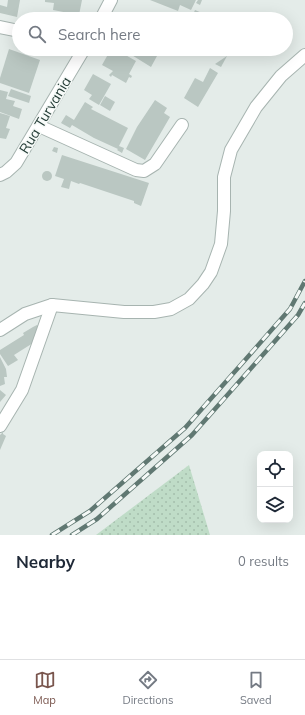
<!DOCTYPE html>
<html lang="en">
<head>
<meta charset="utf-8">
<style>
  :root { --surface:#fff; --page:#f6f6f7; --text:#1f2937; --muted:#747a83; --line:#e0e1e3; --accent:#79554d }
  body { margin:0; font-family:Mulish,sans-serif; background:var(--page); color:var(--text) }
  .controls { position:absolute; right:12px; bottom:12px; display:grid; overflow:hidden; border-radius:8px; box-shadow:0 4px 16px #0002 }
  .controls button { width:36px; height:36px; display:grid; place-items:center; padding:0; border:0; border-bottom:1px solid var(--line); background:var(--surface); color:var(--text); font:20px sans-serif }
  .list { margin:0; padding:0; list-style:none }
  h2 { display:flex; justify-content:space-between; align-items:center; height:52px; margin:0; padding:0 16px; font-size:17px }
  h2 small { font-size:13px; font-weight:400; color:var(--muted) }
  .icon { flex:none; width:22px; height:22px; fill:none; stroke:currentColor; stroke-width:2; stroke-linecap:round; stroke-linejoin:round }
  .map { position:relative; flex:none; width:305px; height:535px; overflow:hidden }
  .search { position:absolute; background:var(--surface); box-shadow:0 4px 16px #0002; left:12px; right:12px; top:12px; height:44px; display:flex; align-items:center; gap:10px; box-sizing:border-box; padding:0 14px; border-radius:22px; color:var(--muted); font-size:15px }
  .sheet { height:124px; background:var(--surface) }
  nav { display:flex; justify-content:space-around; align-items:center; box-sizing:border-box; height:56px; border-top:1px solid var(--line); background:var(--surface); font-size:11px; color:var(--muted) }
  nav a { display:grid; justify-items:center; gap:2px }
  nav .on { color:var(--accent) }
  .map>svg:first-child { display:block }
  .grass { fill:url(#grass-dots) }
  .building { fill:#bac7c2 }
  .lines { fill:none; stroke-linecap:round; stroke-linejoin:round }
  .minor-casing { stroke:#a7b4b0; stroke-width:14 }
  .minor { stroke:#fff; stroke-width:12 }
  .rail-casing { stroke:#607872; stroke-width:4.5 }
  .rail { stroke:#f5f9f7; stroke-width:3; stroke-dasharray:9; stroke-linecap:butt }
  .labels { text-anchor:middle; stroke-width:3; stroke-linejoin:round; paint-order:stroke }
  .street-label { font-size:14px; fill:#253d37; stroke:#f5f9f7 }
</style>
</head>
<body>
<div class="map">
<svg width="305" height="535" viewBox="0 0 305 535">
  <defs>
    <pattern id="grass-dots" width="8" height="8" patternUnits="userSpaceOnUse"><rect width="8" height="8" fill="#bfdcc7"/><path d="M2 2h.1M6 6h.1" fill="none" stroke="#a4beac" stroke-width="1.8" stroke-linecap="round"/></pattern>
  </defs>
  <rect width="100%" height="100%" fill="#e4ece9"/>
  <polygon class="grass" points="189,465 210,535 96,535"/>
  <g class="building">
    <polygon points="8,0 20,0 17,17 0,13 0,5 7,7"/>
    <polygon points="45,0 82,0 79,15 53,10 54,3 45,2"/>
    <polygon points="150,0 196,0 191,10 180,5 178,11"/>
    <polygon points="198,0 202,0 200,5 196,3"/>
    <polygon points="195,10 209,16 208,19 191,19"/>
    <polygon points="9,49 40,60 29,93 0,83 0,78"/>
    <polygon points="111,49 115,49 136,61 129,74 132,76 131,78 129,77 126,83 112,75 111,77 109,75 113,71 102,65"/>
    <polygon points="122,49 153,49 152,53 157,56 151,67"/>
    <polygon points="227,56 221,67 215,64"/>
    <polygon points="210,68 218,73 198,107 184,98 195,78 203,82"/>
    <polygon points="93,74 111,84 99,105 89,99 92,95 84,90"/>
    <polygon points="11,89 31,96 29,103 8,96"/>
    <polygon points="0,90 8,92 6,99 15,101 13,106 22,109 19,119 0,112"/>
    <polygon points="105,96 115,102 110,111 100,105"/>
    <polygon points="155,100 167,108 164,113 170,117 145,160 126,149 137,127"/>
    <polygon points="85,102 93,107 91,109 128,128 119,146 124,148 122,153 117,150 118,149 94,138 72,125 70,128 61,123 66,115 74,120"/>
    <polygon points="0,113 10,116 6,128 10,129 6,139 0,138"/>
    <polygon points="54,147 58,148 57,153 52,151"/>
    <polygon points="62,155 149,183 141,206 134,203 134,201 80,183 79,184 71,181 69,189 61,187 64,179 55,176"/>
    <circle cx="47" cy="176" r="5"/>
    <polygon points="37,325 38,326 33,343 14,355 18,360 8,366 0,354 0,350 24,335 23,333 33,327"/>
    <polygon points="0,357 6,369 7,377 4,377 5,384 0,386"/>
    <polygon points="0,390 6,395 0,402"/>
    <polygon points="3,432 3,434 6,436 0,450 0,435"/>
  </g>
  <g class="lines">
    <g class="minor-casing">
      <g id="minor">
        <polyline points="101,19 111,0"/>
        <polyline points="0,27 19,31"/>
        <polyline points="39,126 136,170 144,171 155,164 182,125"/>
        <polyline points="0,175 6,172 16,163 84,49"/>
        <polyline points="0,330 25,314 52,305 124,312 154,312 171,309 189,299 203,284 211,272 221,244 224,211 224,177 231,150 256,107 281,76 305,55"/>
        <polyline points="0,426 22,390 52,305"/>
      </g>
    </g>
    <use href="#minor" class="minor"/>
    <g class="rail-casing">
      <g id="rail">
        <polyline points="52,535 90,511 185,428 290,309 305,281"/>
        <polyline points="72,535 97,519 192,435 298,315 305,303"/>
      </g>
    </g>
    <use href="#rail" class="rail"/>
  </g>
  <g class="labels">
    <g class="street-label">
      <text transform="translate(45 115) rotate(-59)" y="5">Rua Turvania</text>
    </g>
  </g>
</svg>
<div class="controls">
<button><svg class="icon" aria-label="locate" viewBox="0 0 24 24"><circle cx="12" cy="12" r="6"/><path d="M12 2v4M12 18v4M2 12h4M18 12h4"/></svg></button>
<button><svg class="icon" aria-label="layers" viewBox="0 0 24 24"><path d="M12 4l9 5-9 5-9-5zM3 14l9 5 9-5"/></svg></button>
</div>
<div class="search"><svg class="icon" aria-label="search" viewBox="0 0 24 24"><circle cx="10" cy="10" r="6"/><path d="M15 15l6 6"/></svg>Search here</div>
</div>
<section class="sheet">
<h2>Nearby<small>0 results</small></h2>
<ul class="list">
</ul>
</section>
<nav>
<a class="on"><svg class="icon" aria-label="map" viewBox="0 0 24 24"><path d="M3 6l6-2 6 2 6-2v14l-6 2-6-2-6 2zM9 4v14M15 6v14"/></svg>Map</a>
<a><svg class="icon" aria-label="directions" viewBox="0 0 24 24"><path d="M12 3l9 9-9 9-9-9zM9 14v-3h6M13 9l2 2-2 2"/></svg>Directions</a>
<a><svg class="icon" aria-label="saved" viewBox="0 0 24 24"><path d="M7 4h10v16l-5-4-5 4z"/></svg>Saved</a>
</nav>
</body>
</html>
